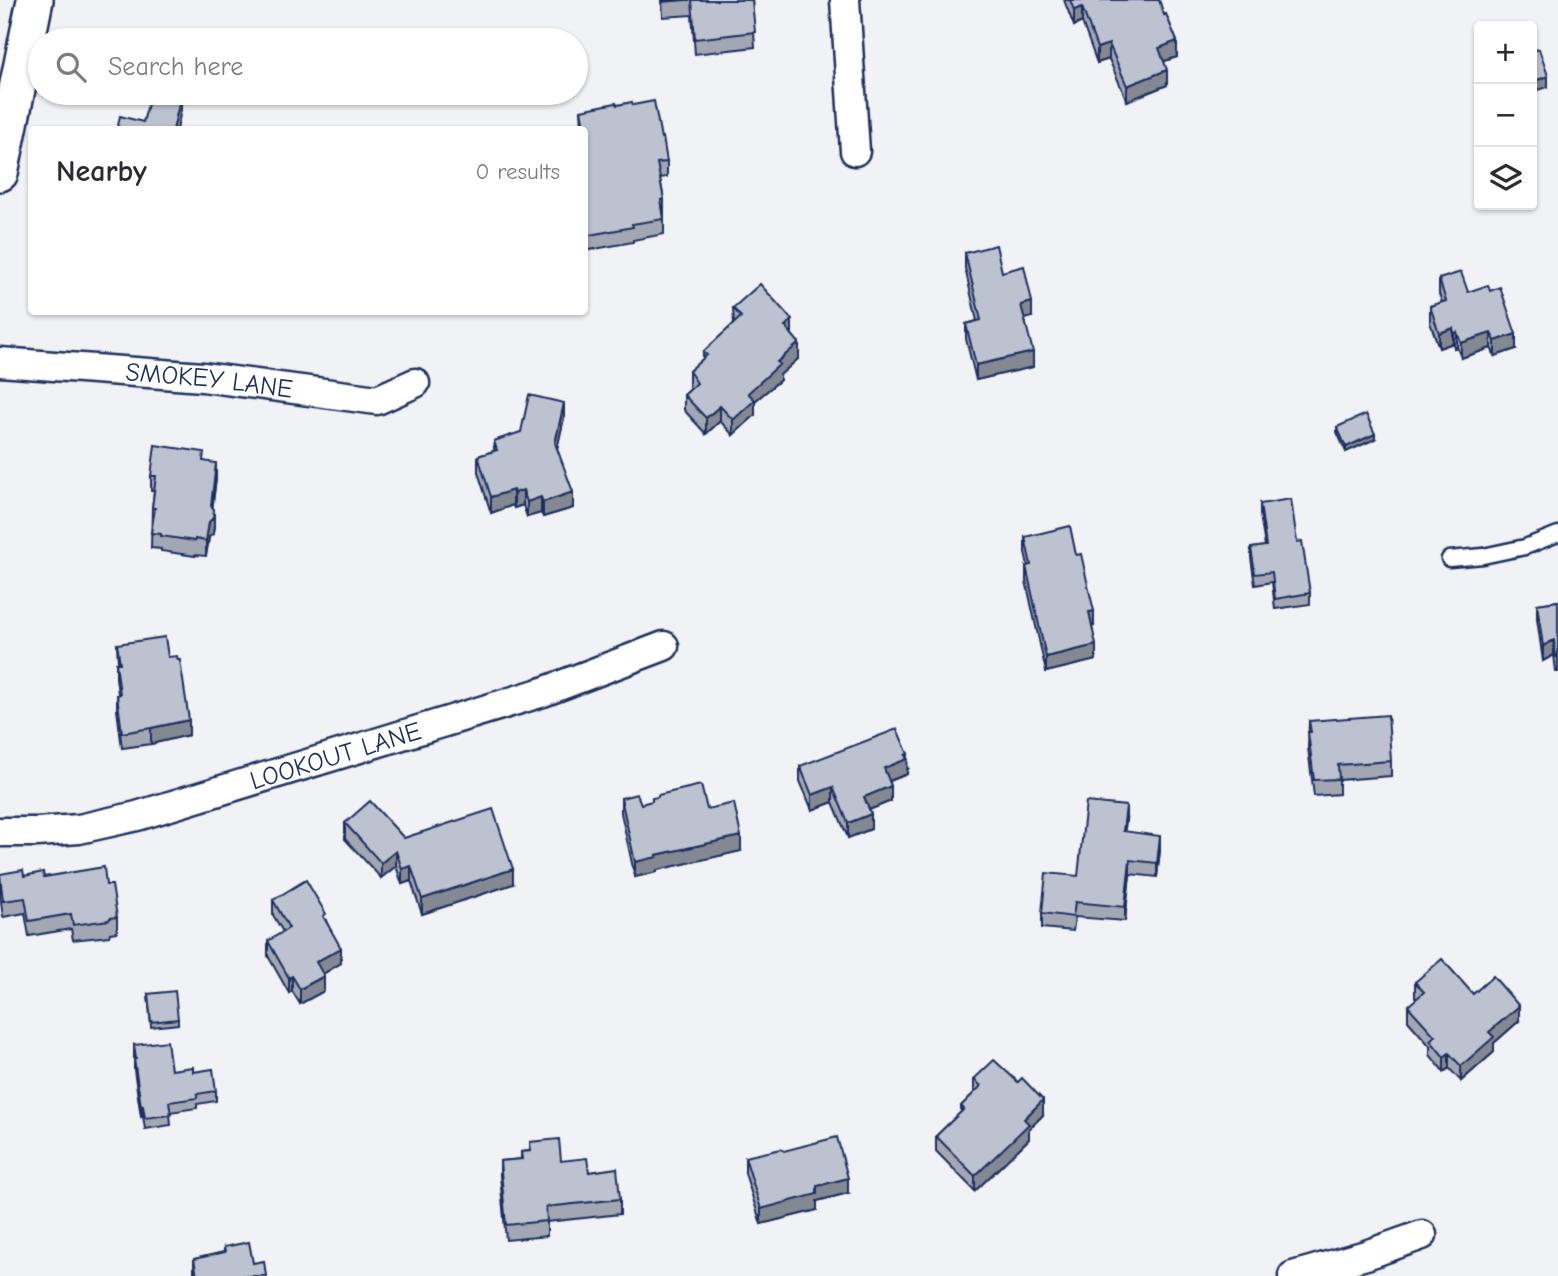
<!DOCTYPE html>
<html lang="en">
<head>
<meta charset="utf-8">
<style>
  :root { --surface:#fff; --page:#f7f7f7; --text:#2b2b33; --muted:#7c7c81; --line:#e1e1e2 }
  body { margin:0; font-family:"Comic Neue",sans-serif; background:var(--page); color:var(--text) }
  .controls { position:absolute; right:21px; top:21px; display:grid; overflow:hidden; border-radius:7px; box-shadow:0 2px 5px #0004 }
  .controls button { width:63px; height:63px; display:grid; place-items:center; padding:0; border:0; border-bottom:2px solid var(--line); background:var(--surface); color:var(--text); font:35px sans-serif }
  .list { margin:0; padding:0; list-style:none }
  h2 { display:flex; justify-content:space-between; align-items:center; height:91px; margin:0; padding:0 28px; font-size:30px }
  h2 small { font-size:23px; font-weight:400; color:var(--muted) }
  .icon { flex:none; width:38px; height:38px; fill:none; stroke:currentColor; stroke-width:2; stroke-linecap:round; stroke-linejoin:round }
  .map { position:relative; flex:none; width:1558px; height:1276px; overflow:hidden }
  .search { position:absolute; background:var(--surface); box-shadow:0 2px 5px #0004; left:28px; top:28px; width:560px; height:77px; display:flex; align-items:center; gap:18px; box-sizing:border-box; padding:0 24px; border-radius:38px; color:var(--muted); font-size:26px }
  .panel { position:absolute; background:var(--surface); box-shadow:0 2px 5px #0004; left:28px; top:126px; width:560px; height:189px; border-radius:7px }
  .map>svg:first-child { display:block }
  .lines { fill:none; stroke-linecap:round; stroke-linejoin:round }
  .service-casing { stroke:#1b2f5e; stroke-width:19 }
  .minor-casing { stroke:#1b2f5e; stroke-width:33 }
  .tertiary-casing { stroke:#1b2f5e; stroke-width:40 }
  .service { stroke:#fff; stroke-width:14 }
  .minor { stroke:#fff; stroke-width:28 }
  .tertiary { stroke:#fff; stroke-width:35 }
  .wall { fill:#a2a7b3; stroke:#1b2f5e; stroke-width:2 }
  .shaded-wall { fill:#848892; stroke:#1b2f5e; stroke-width:2 }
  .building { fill:#bcc2d0; stroke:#1b2f5e; stroke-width:2 }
  .labels { text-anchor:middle; stroke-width:7; stroke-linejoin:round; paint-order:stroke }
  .street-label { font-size:26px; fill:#1b2f5e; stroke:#fff }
</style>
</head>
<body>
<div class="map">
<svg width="1558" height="1276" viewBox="0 0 1558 1276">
  <rect width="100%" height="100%" fill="#f1f2f5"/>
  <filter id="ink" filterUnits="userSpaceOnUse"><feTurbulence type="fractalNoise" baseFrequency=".0143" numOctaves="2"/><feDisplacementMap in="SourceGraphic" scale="14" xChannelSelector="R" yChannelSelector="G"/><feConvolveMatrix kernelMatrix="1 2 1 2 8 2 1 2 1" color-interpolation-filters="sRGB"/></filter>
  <g filter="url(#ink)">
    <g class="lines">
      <g class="service-casing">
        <polyline id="service" points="1449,559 1483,556 1525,547 1558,534"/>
      </g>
      <g class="minor-casing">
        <g id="minor">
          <polyline points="845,0 855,151"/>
          <path id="s1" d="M0 362 203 377 377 400 415 383"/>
          <path id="s2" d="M0 832H37L79 829 137 816 543 692 664 646"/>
          <polyline points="1293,1276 1366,1255 1422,1235"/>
        </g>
      </g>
      <g class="tertiary-casing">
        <polyline id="tertiary" points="0,173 35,0"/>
      </g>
      <use href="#service" class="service"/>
      <use href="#minor" class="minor"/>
      <use href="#tertiary" class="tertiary"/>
    </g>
    <g class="wall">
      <polygon points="662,0 752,0 755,47 695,54 692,15 663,17"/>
      <polygon points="1064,0 1159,0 1177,57 1164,61 1167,85 1127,101 1109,59 1097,63 1082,22 1074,26"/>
      <polygon points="617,105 633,105 661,138 667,162 667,177 660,178 664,200 664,234 633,240 633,242 584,251 584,130 582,127 581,110"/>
      <polygon points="965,253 1002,272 1032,317 1025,319 1033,367 976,380 966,339 966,324 977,321 965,268"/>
      <polygon points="1439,279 1468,292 1516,349 1495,356 1491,348 1461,358 1457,347 1454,348 1453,343 1439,348 1430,322 1430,306 1442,302 1439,294"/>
      <polygon points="733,308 792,335 799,358 780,375 780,380 755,401 755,415 733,435 720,421 706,434 684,410 684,395 691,389 689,386 689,371 703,359 703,352 734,324"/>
      <polygon points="564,418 557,448 573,508 543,517 541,513 527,517 523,505 514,508 513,505 491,513 478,472 478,456 494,451 494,441"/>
      <polygon points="1337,427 1375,439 1346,452 1337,432"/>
      <polygon points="204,461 216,478 212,508 214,525 213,534 209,537 206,556 195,555 195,556 161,551 161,549 151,548 152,508 154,491 151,491 151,476"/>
      <polygon points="1260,504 1297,542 1310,593 1310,604 1275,609 1272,582 1255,585 1251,558 1251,548 1265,546 1260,515"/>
      <polygon points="1025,537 1094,626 1092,627 1096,660 1046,672 1026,581 1026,566 1028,566 1025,552"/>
      <polygon points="1558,601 1558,672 1556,672 1554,655 1543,661 1537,619 1537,604"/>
      <polygon points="117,644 168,657 189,735 151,744 122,748 117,710 117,695 118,694 116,678 116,663 118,663"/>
      <polygon points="1309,721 1391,761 1391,776 1339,780 1339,794 1314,796 1308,748"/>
      <polygon points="800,766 908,769 907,770 907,774 890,781 891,801 869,810 871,829 848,838 833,802 812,810 800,781"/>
      <polygon points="621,798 641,804 652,802 652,798 707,809 741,851 657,870 657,872 635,877 621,813"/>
      <polygon points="1126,820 1124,832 1160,850 1157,877 1130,874 1125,921 1075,917 1073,931 1042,928 1042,913 1078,876"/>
      <polygon points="345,823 404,838 513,884 422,914 411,881 402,884 396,866 381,878 345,839"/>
      <polygon points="0,874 44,877 106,885 117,917 117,932 110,933 109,936 73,940 71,929 29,936 25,913 3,917 0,895"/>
      <polygon points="273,900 326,920 341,963 323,974 324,991 300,1004 292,991 289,993 268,956 268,941 283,932 273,915"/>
      <polygon points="1415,982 1473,994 1519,1021 1494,1043 1494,1052 1461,1081 1449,1068 1444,1072 1430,1055 1430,1046 1408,1021 1408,1006 1417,999 1415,997"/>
      <polygon points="148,994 178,1019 178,1024 151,1027"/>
      <polygon points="134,1045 171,1070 193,1072 216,1091 216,1101 197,1104 197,1108 170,1112 171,1125 145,1129 143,1116 141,1117 134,1070"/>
      <polygon points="974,1079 1043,1115 1029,1129 1029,1139 975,1191 936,1151 936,1136 961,1112 961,1106 974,1093"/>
      <polygon points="530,1142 561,1161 589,1172 620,1199 620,1214 547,1222 547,1236 506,1240 500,1176 500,1161 521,1159 521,1152 530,1151"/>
      <polygon points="745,1157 848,1193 817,1201 817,1210 761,1224 745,1173"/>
      <polygon points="224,1247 253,1263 266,1276 194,1276 194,1259 224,1252"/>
    </g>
    <g class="shaded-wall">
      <polygon points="1082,7 1082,22 1074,26 1074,10"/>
      <polygon points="1177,41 1177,57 1159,63 1159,48"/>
      <polygon points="1109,44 1109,59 1097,63 1097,48"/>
      <polygon points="1167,70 1167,85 1127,101 1127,86"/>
      <polygon points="1548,76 1548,87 1532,92 1532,82"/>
      <polygon points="181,95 181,110 177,130 173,130"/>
      <polygon points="1032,302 1032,317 1021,320 1021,305"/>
      <polygon points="792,320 792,335 785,326"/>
      <polygon points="1453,328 1453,343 1439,348 1439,333"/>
      <polygon points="1457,332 1457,347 1454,348 1454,333"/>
      <polygon points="1491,333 1491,348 1461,358 1461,343"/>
      <polygon points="1516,334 1516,349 1495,356 1495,341"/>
      <polygon points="799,343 799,358 780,375 780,380 755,401 755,415 733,435 733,420 748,393 777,362"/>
      <polygon points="1033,352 1033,367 976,380 976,365"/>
      <polygon points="564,403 564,418 555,458 555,443"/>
      <polygon points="720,406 720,421 706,434 706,418"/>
      <polygon points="1375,434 1375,439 1346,452 1346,447"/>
      <polygon points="216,463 216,478 211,520 214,509 214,525 213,534 209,537 206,556 206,541 211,506"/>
      <polygon points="513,490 513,505 491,513 491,497"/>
      <polygon points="523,490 523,505 514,508 514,493"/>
      <polygon points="573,492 573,508 543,517 543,502"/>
      <polygon points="541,497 541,513 527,517 527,502"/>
      <polygon points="1094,611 1094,626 1089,627 1089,612"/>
      <polygon points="1554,640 1554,655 1543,661 1543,646"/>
      <polygon points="1096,645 1096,660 1046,672 1046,657"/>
      <polygon points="189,720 189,735 151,744 151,728"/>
      <polygon points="908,754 907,774 884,783 884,768"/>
      <polygon points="891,786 891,801 864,812 864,797"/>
      <polygon points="833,787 833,802 812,810 812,795"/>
      <polygon points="1126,806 1126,820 1123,846 1123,831"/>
      <polygon points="871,814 871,829 848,838 848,823"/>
      <polygon points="741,836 741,851 657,870 657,872 635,877 635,862 656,855"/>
      <polygon points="1160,836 1160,850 1157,877 1157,863"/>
      <polygon points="396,851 396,866 381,878 381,863"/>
      <polygon points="1130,860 1130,874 1125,921 1125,907"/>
      <polygon points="411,866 411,881 402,884 402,869"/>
      <polygon points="513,869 513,884 422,914 422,899"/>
      <polygon points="341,948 341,963 316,978 316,962"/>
      <polygon points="292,976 292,991 289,993 289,978"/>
      <polygon points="324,976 324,991 300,1004 300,989"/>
      <polygon points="1519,1006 1519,1021 1494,1043 1494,1052 1461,1081 1461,1066 1489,1032"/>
      <polygon points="1449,1053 1449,1068 1444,1072 1444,1057"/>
      <polygon points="1043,1100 1043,1115 1029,1129 1029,1139 975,1191 975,1176 1024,1119"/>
      <polygon points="141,1106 143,1106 143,1116 141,1117"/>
      <polygon points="848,1178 848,1193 817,1201 817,1210 761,1224 761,1209 817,1186"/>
    </g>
    <g class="building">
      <polygon points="663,0 686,0 663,2"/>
      <polygon points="692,0 752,0 755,32 695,39"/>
      <polygon points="1070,0 1159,0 1164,15 1166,14 1177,41 1159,48 1167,70 1127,86 1109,44 1097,48 1082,7 1074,10"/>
      <polygon points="1539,49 1548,76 1532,82 1532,51"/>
      <polygon points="151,93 180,93 180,95 181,95 173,130 117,130 120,116 143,122"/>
      <polygon points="654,101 661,138 663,137 667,162 657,163 664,200 661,200 664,219 632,224 633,227 584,236 584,130 568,130 584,127 581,110 616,103 617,105 632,102 633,105"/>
      <polygon points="996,245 1002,272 1024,266 1032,302 1021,305 1033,352 976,365 966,324 981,320 965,253"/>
      <polygon points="1461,272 1468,292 1488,285 1490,291 1500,287 1516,334 1495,341 1491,333 1461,343 1457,332 1454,333 1453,328 1439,333 1430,306 1446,301 1439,279"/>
      <polygon points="760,284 792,320 785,326 799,343 777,362 780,364 748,393 755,400 733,420 720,406 706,418 684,395 697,383 689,371 707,355 703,352 741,317 733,308"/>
      <polygon points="529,395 564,403 555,443 573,492 543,502 541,497 527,502 523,490 514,493 513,490 491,497 478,456 497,450 494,441 521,432"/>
      <polygon points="1366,414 1375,434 1346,447 1337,427"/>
      <polygon points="155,445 204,452 203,461 216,463 211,506 214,509 213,518 209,522 206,541 195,539 195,541 161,536 161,534 151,533 155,508 152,508 156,476 151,476"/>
      <polygon points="1291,499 1297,542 1302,541 1310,593 1275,599 1272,572 1255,574 1251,548 1266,546 1260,504"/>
      <polygon points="1070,526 1076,555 1081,554 1089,590 1094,611 1089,612 1096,645 1046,657 1026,566 1031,565 1025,537"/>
      <polygon points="1558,601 1558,656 1556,657 1554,640 1543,646 1537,604"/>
      <polygon points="165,637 168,657 177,656 178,660 180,660 189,720 151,728 122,733 117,695 120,694 116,663 120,663 117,644"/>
      <polygon points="1388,715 1391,761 1338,765 1339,779 1314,780 1308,732 1311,732 1309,721"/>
      <polygon points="897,729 908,754 905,755 907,759 884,768 891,786 864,797 871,814 848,823 833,787 812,795 800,766"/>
      <polygon points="701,785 707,809 734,803 741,836 656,855 657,857 635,862 621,798 637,794 641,804 652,801 652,798 658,797 658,795"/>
      <polygon points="370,801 404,838 493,809 513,869 422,899 411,866 402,869 396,851 381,863 345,823"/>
      <polygon points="1086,802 1126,806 1123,831 1160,836 1157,863 1130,860 1125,907 1075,902 1073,917 1042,913 1046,873 1078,876"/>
      <polygon points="104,867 106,885 112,885 117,917 110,918 109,920 73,925 71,914 29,921 25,898 3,901 0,874 23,870 24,876 43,872 44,877"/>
      <polygon points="306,880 326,914 323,916 341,948 316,962 324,976 300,989 292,976 289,978 268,941 289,928 273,900"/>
      <polygon points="1442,959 1473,994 1493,976 1519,1006 1489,1032 1494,1037 1461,1066 1449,1053 1444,1057 1430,1040 1435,1036 1408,1006 1424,992 1415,982"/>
      <polygon points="175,991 178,1019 151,1022 148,994"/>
      <polygon points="167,1041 171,1070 193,1067 193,1072 213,1069 216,1091 197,1094 197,1098 169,1102 171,1115 145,1118 143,1106 141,1106 134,1059 136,1059 134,1045"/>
      <polygon points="994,1060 1018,1082 1022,1078 1043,1100 1024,1119 1029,1124 975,1176 936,1136 964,1109 961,1106 981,1086 974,1079"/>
      <polygon points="837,1137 848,1178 817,1186 817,1194 761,1209 745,1157 781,1149 784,1151"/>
      <polygon points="559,1139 561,1161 587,1158 589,1172 617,1168 620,1199 546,1207 547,1221 506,1225 500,1161 522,1159 521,1152 531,1151 530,1142"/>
      <polygon points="249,1242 253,1263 264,1261 266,1276 197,1276 194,1259 225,1252 224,1247"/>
    </g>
  </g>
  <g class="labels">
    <g class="street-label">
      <text dy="9" stroke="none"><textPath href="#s1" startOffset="210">SMOKEY LANE</textPath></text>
      <text dy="9" stroke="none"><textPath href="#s2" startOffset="346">LOOKOUT LANE</textPath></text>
    </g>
  </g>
</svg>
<div class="controls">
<button>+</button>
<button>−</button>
<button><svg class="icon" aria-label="layers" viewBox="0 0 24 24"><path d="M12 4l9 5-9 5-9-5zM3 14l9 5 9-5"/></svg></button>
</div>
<div class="search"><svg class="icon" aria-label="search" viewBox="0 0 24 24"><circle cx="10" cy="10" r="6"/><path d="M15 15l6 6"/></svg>Search here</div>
<section class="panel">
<h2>Nearby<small>0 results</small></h2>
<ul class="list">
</ul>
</section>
</div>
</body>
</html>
